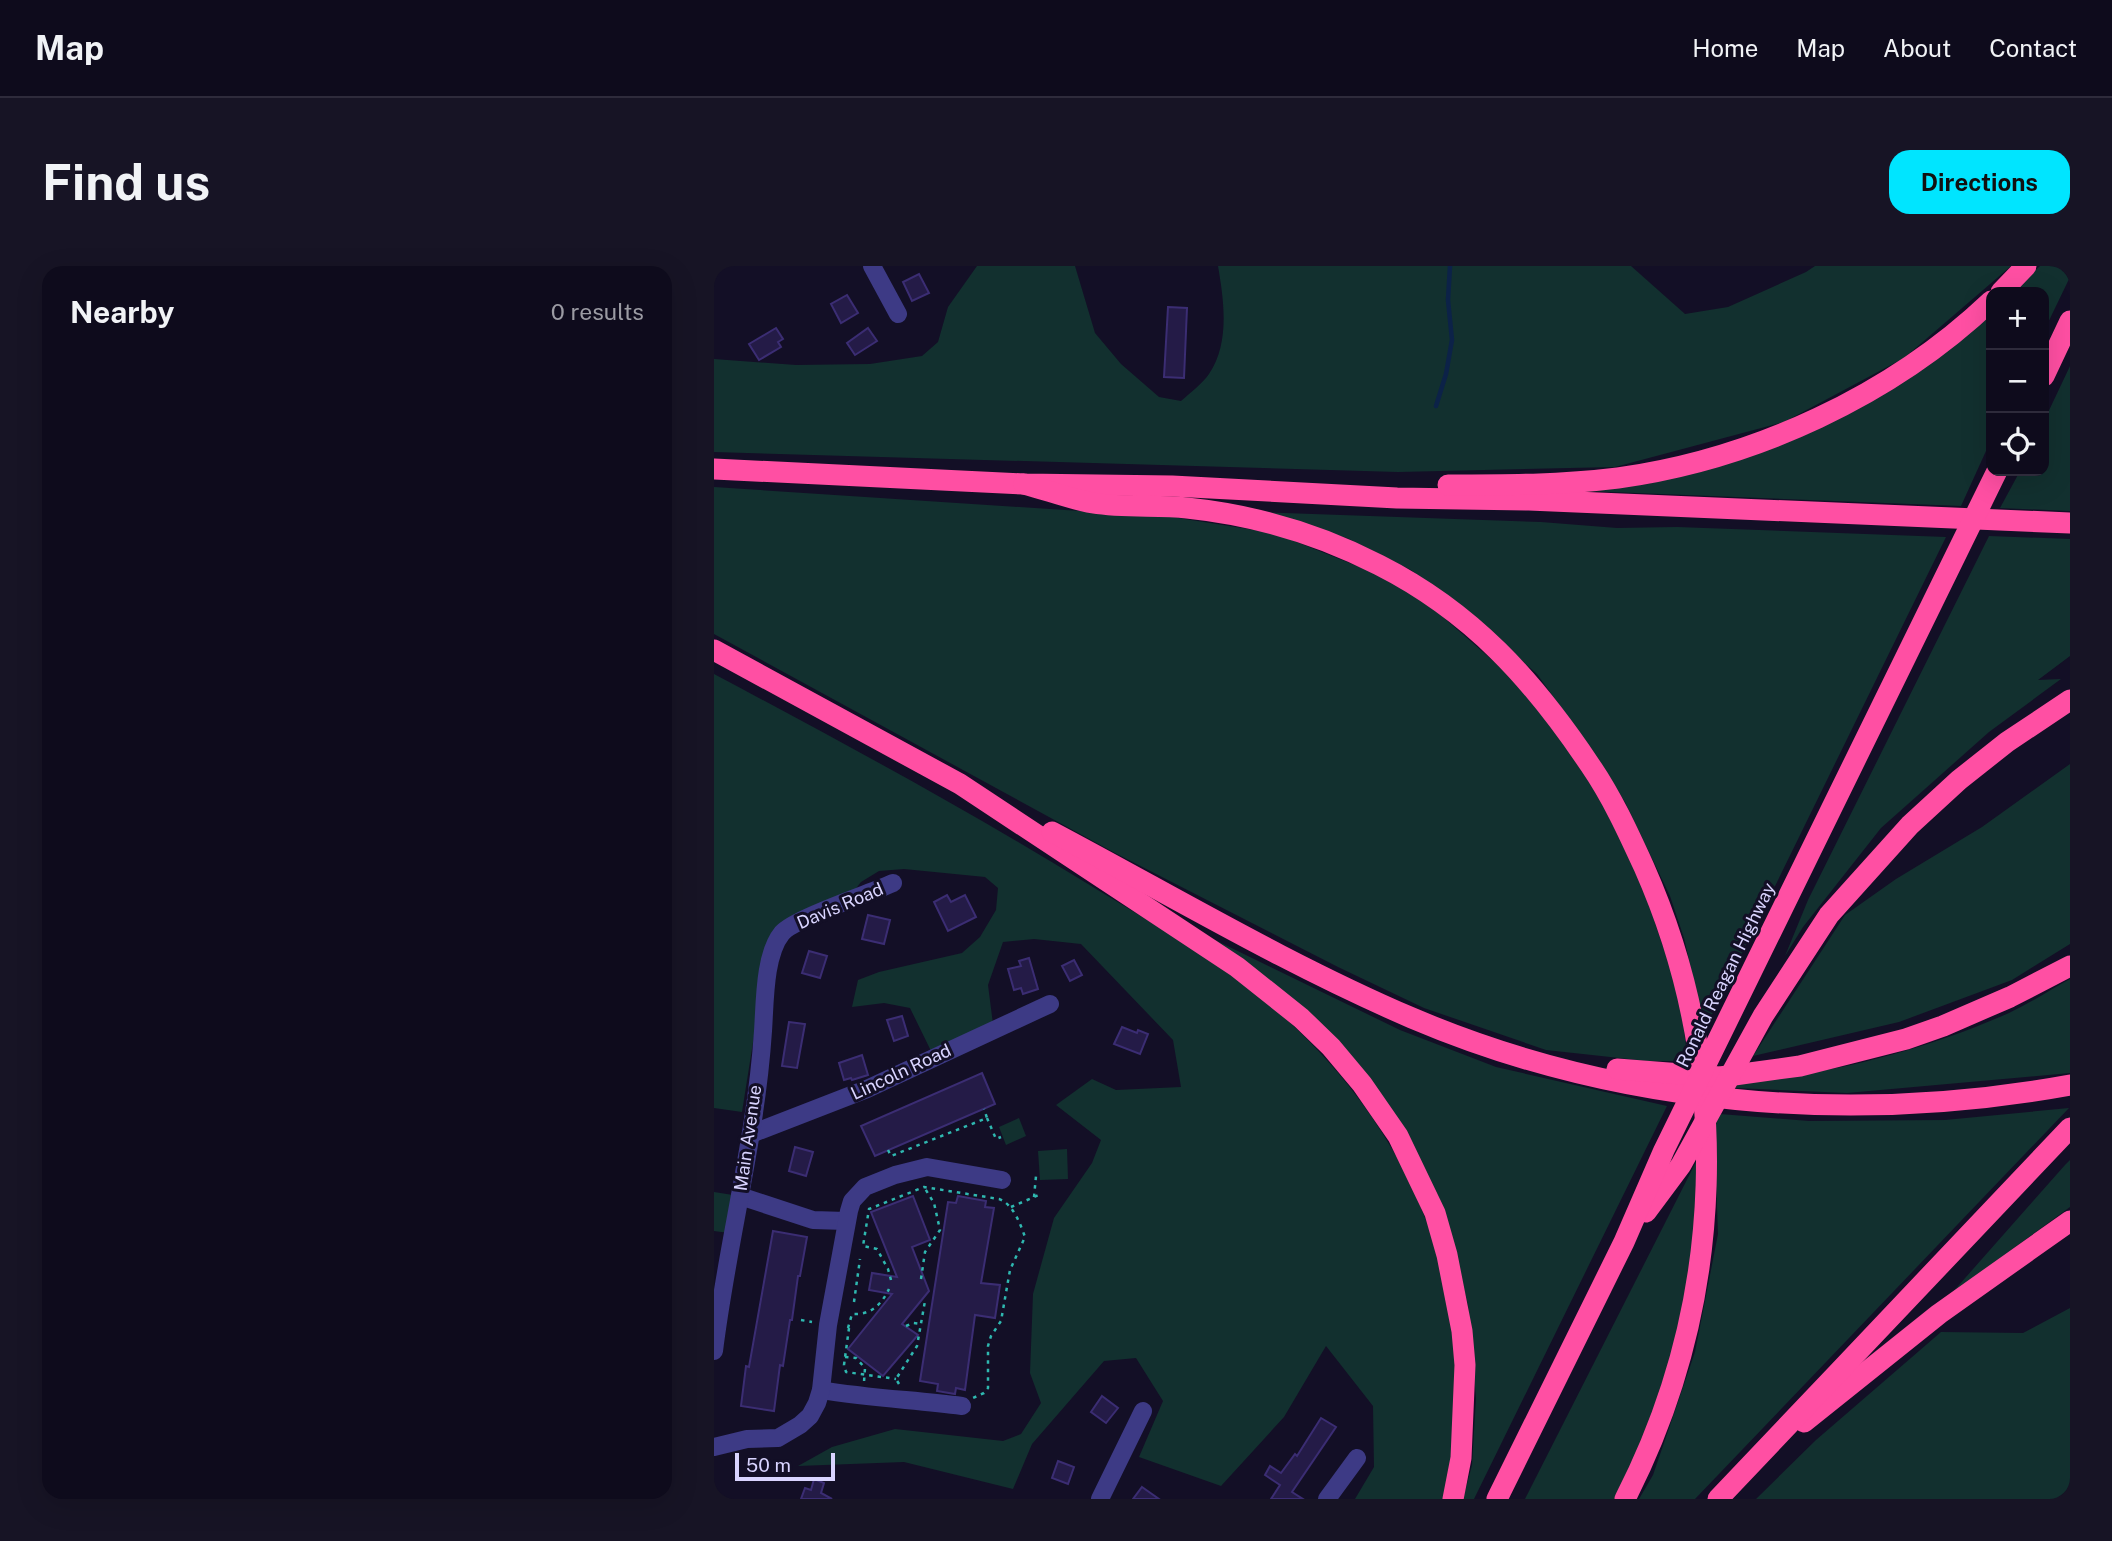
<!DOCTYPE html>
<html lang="en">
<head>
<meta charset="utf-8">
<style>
  :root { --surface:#0e0b1c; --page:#171425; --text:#f1f3f6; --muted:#9b9ba3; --line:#2e2b3b; --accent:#00e5ff }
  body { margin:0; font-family:"Public Sans",sans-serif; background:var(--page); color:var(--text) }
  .controls { position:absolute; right:21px; top:21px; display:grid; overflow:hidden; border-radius:14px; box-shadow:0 7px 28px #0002 }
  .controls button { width:63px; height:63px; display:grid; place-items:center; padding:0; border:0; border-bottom:2px solid var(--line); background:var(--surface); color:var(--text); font:35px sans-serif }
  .scale { position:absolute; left:21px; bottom:18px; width:100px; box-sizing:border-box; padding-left:7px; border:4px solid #d9d4ff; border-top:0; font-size:19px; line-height:24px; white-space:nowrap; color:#d9d4ff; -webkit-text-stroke:5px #130f26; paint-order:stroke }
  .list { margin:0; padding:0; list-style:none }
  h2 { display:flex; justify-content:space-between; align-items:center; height:91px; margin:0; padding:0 28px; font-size:30px }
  h2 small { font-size:23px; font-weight:400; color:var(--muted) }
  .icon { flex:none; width:38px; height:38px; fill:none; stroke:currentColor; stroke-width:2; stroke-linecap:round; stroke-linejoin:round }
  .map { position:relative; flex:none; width:1356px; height:1233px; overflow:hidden; border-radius:21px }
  header { display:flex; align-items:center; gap:42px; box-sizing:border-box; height:98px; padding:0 35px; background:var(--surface); border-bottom:2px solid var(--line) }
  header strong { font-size:33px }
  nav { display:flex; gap:38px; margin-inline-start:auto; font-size:24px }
  .intro { display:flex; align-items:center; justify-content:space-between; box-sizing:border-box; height:168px; padding:0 42px }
  h1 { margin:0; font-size:49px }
  .button { padding:18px 32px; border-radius:21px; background:var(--accent); color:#111; font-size:24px; font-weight:700 }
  main { display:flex; gap:42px; padding:0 42px }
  aside { flex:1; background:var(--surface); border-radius:21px; box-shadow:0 7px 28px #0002 }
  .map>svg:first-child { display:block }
  .green { fill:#12302f }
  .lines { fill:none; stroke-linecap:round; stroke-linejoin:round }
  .stream { stroke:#0c2248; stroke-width:4.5 }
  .building { fill:#241b47; stroke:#3b2d73; stroke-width:2 }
  .path { stroke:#2fb8b0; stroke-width:2.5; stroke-dasharray:3.5 5; stroke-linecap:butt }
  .minor { stroke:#3d3a85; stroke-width:18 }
  .highway { stroke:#ff4fa3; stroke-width:21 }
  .labels { text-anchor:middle; stroke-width:6; stroke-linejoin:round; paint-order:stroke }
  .street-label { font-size:18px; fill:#d9d4ff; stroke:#130f26 }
</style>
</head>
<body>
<header>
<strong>Map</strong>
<nav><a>Home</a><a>Map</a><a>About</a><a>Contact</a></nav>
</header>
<div class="intro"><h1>Find us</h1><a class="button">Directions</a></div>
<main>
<aside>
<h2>Nearby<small>0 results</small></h2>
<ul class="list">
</ul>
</aside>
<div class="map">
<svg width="1356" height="1233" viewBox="0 0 1356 1233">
  <rect width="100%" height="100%" fill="#130f26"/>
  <g class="green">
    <path d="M263 0H361L381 67 407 98 445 131 467 135C476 127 488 118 495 108 516 77 510 35 504 0H917L971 48 1014 41 1092 6 1101 0H1297L1190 92 1070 156 901 201 684 206 0 186V93L82 99 156 98 208 90 224 76 234 41Z"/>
    <polygon points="1326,0 1356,0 1356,11 1330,65 1330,26 1298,26"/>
    <polygon points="1277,46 1277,174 1247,240 871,225 934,218 1082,173 1177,124 1257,65"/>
    <polygon points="1356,100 1356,245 1286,242 1306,205 1330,205 1330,155"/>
    <polygon points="0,221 458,251 560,267 671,311 714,338 800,413 876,512 917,587 965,727 974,795 933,795 832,784 710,742 624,701 401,587 0,368"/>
    <polygon points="541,246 827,256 903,262 963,261 1232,271 991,763 970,672 956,630 911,536 877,483 823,408 758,350 697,304 633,272"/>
    <polygon points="1275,270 1356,273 1356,390 1324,414 1347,413 1275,466 1167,562 1089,661 1071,690 1094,634"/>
    <path d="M0 408C126 475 252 543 374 618 434 655 500 691 553 736 655 823 722 931 740 1065 747 1117 740 1169 734 1220L731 1233H641L660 1201 659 1140 612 1080 570 1151 507 1220 425 1191 449 1135 422 1092 390 1095 318 1178 299 1223 190 1196 84 1200 118 1181 181 1163 289 1175 307 1168 327 1137 316 1107 319 1028 340 952 378 897 387 874 342 839 378 813 402 824 467 821 459 774 367 678 320 673 289 676 274 719 279 758 218 787 196 742 170 737 138 741 144 714 165 706 248 687 266 671 282 644 284 622 271 611 190 603 165 605 147 616 136 630 79 652 53 688 28 846 0 842Z"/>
    <polygon points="1356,498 1356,678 1298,714 1185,756 1039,790 1131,649 1182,613 1268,561"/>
    <polygon points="499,673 686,764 782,801 953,840 760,1233 749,1233 758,1199 762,1132 754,1039 733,955 692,866"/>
    <path d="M1356 713V807L1133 827 1021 822 1026 815C1117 809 1211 784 1295 747 1316 737 1336 724 1356 713Z"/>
    <polygon points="1355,842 981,1233 925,1233 939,1209 981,1086 1004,968 1000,858 1006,848 1095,855 1231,854"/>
    <polygon points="305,852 312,870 292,879 285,861"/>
    <polygon points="353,883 354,913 326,914 324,885"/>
    <polygon points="985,890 974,1037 928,1179 900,1233 811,1233"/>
    <polygon points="1356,894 1356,941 1237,1028 1351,899"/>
    <polygon points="0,926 19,929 15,967 0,965"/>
    <polygon points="1356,1042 1356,1233 1042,1233 1102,1174 1227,1066 1309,1067"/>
  </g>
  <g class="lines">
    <polyline class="stream" points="722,140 732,108 738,74 734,34 736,0"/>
  </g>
  <g class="building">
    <polygon points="205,8 215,27 198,35 189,16"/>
    <polygon points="133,29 144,47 127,57 117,38"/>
    <polygon points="454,41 473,42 470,112 450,111"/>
    <polygon points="62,62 69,73 64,76 67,81 45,94 35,78"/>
    <polygon points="154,62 163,75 141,89 133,77"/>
    <polygon points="233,629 237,636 251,629 262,651 234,665 220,636"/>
    <polygon points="154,649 176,654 170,678 148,673"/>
    <polygon points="95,685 113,690 106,712 88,707"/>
    <polygon points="315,692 324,723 309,728 307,722 300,724 294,703 307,700 305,695"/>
    <polygon points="360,694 368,709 356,715 348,700"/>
    <polygon points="188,750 194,770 180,775 173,754"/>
    <polygon points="75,756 91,758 83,802 68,800"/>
    <polygon points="408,761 423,767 424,764 434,768 426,788 400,778"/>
    <polygon points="148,789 154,809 138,814 137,812 130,814 125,797"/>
    <polygon points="268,807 281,838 161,890 147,860"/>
    <polygon points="81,881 99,886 92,910 75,905"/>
    <polygon points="199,930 216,974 198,981 215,1025 188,1058 204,1069 169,1110 134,1083 178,1028 155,1024 158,1007 183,1011 157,946"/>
    <polygon points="244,930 272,935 271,941 280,942 267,1017 286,1019 281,1052 261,1049 251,1124 242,1122 241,1128 223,1125 224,1118 206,1115 234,936 242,937"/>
    <polygon points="59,965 93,971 86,1010 84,1010 78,1054 76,1054 69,1100 66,1099 60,1145 27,1140 32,1100 35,1101"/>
    <polygon points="388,1130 404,1142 392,1157 377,1146"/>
    <polygon points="607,1152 622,1161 578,1226 589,1233 557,1233 566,1219 551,1209 556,1200 567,1207 581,1188 583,1190"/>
    <polygon points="344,1195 360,1201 354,1218 338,1212"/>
    <polygon points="100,1213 110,1217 107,1227 118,1233 87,1233 91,1222 97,1224"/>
    <polygon points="428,1221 445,1233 419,1233"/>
  </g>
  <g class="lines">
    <g class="path">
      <polyline points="273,852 282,873 287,871"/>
      <polyline points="174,884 177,890 273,852 270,843"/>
      <polyline points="320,931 322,910 325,910"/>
      <polyline points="297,941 327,928"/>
      <polyline points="207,1013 211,986 226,964 220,937 210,921"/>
      <path d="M177 1014 174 1003 163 983 149 980 155 943 210 921 285 933C299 938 306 957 311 971L296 1004 287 1055 277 1070 274 1080V1122L270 1127 259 1132"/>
      <polyline points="140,1036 146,993"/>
      <polyline points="87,1054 98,1056"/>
      <polyline points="192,1060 199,1057 207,1058"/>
      <path d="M134 1062 138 1048C157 1049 167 1039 175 1023"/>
      <polyline points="135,1062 130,1099 132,1106 182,1113"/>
      <polyline points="131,1091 142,1092 151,1102 150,1116"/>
      <polyline points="185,1118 182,1113 203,1080 211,1035"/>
    </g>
    <g class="minor">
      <polyline points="158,0 184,48"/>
      <polyline points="37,868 153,823 336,738"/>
      <polyline points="26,930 99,954 132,955"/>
      <path d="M0 1085C13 978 42 873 49 765 51 737 50 689 68 667 81 652 157 627 179 617"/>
      <path d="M107 1124C154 1132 201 1134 248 1140"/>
      <polyline points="0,1181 33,1173 64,1172 86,1159 96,1150 103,1137 107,1124 114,1059 135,945 138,935 151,921 181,909 213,901 288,914"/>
      <polyline points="386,1233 429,1145"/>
      <polyline points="613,1233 643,1192"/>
    </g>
    <g class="highway">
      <polyline points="1287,26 1312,0"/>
      <polyline points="1330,110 1356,55"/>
      <polyline points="0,203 310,218 458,220 683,232 815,234 1356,257"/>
      <path d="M310 218C333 224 356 233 379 237 410 242 442 239 473 242 540 249 605 268 665 299 758 346 819 414 876 499 898 531 914 566 930 601 1020 804 1012 1036 911 1233"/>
      <path d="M734 219C791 219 848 219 904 212 1040 193 1177 130 1277 35"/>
      <polyline points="0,384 246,518 523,701 587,752 617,781 648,818 684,870 721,947 733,989 748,1065 751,1099 747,1192 739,1233"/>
      <path d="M338 566C457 629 574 699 698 752 905 840 1136 859 1356 819"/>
      <polyline points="903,803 1006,811 1086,800 1192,773 1229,760 1296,731 1356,700"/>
      <polyline points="932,946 967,899 1049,750 1115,649 1196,559 1245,514 1293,476 1356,434"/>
      <polyline points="1090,1156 1225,1048 1356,955"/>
      <polyline points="783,1233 910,976 950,884 1283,205"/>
      <path d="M1004 1233C1121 1109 1239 987 1356 862"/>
    </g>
  </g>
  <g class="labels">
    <g class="street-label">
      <text transform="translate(126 640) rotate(-23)" y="6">Davis Road</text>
      <text transform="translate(1012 709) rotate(-64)" y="6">Ronald Reagan Highway</text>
      <text transform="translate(187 806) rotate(-25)" y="6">Lincoln Road</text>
      <text transform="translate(34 872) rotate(-82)" y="6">Main Avenue</text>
    </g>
  </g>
</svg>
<div class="controls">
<button>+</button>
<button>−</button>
<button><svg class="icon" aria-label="locate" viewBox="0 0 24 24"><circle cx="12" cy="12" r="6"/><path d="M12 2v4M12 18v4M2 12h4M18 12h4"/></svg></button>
</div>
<div class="scale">50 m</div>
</div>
</main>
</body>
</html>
